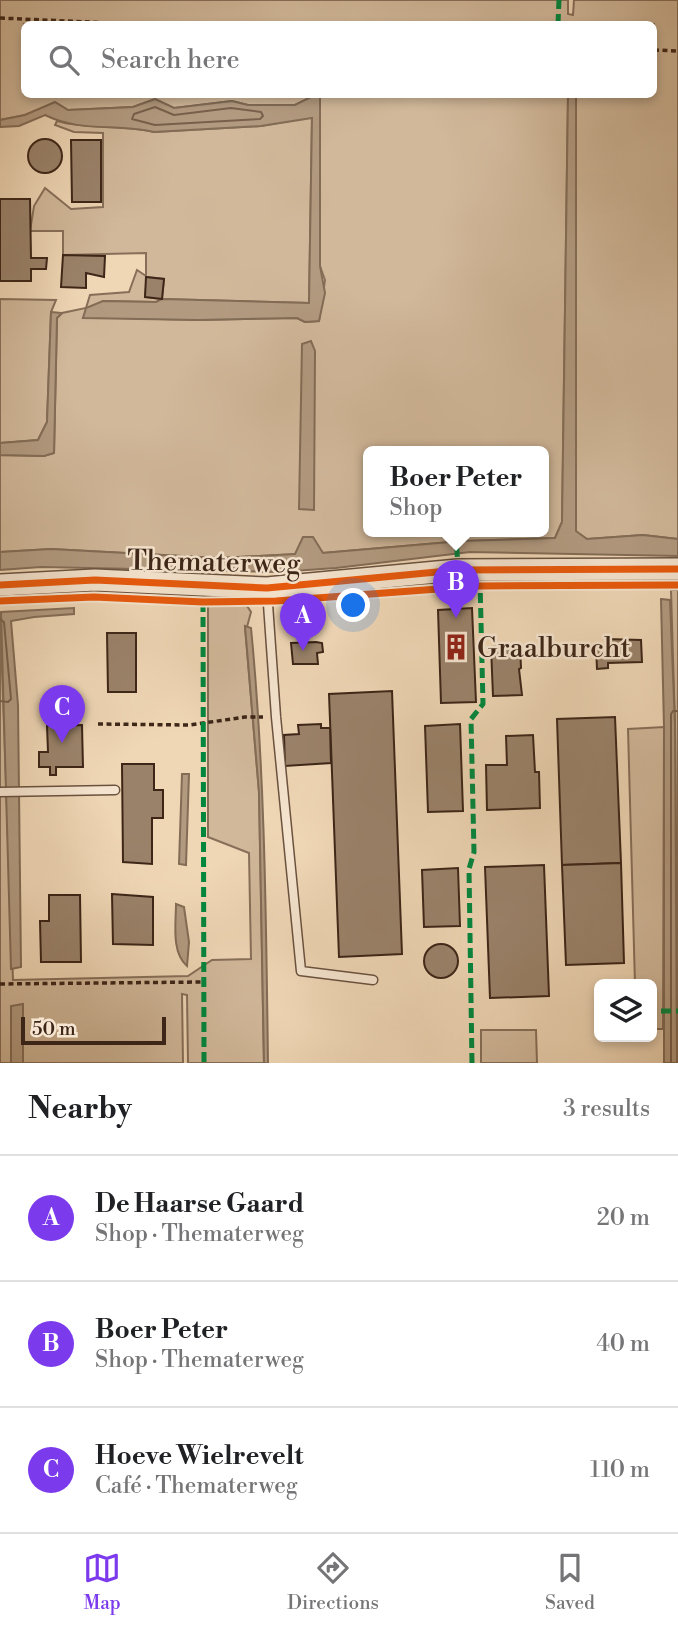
<!DOCTYPE html>
<html lang="en">
<head>
<meta charset="utf-8">
<style>
  :root { --surface:#fff; --page:#f2f2f2; --text:#202124; --muted:#757577; --line:#e0e0e0; --accent:#7c3aed }
  body { margin:0; font-family:"Libre Bodoni",serif; background:var(--page); color:var(--text) }
  .controls { position:absolute; right:21px; bottom:21px; display:grid; overflow:hidden; border-radius:10px; box-shadow:0 4px 10px #0003 }
  .controls button { width:63px; height:63px; display:grid; place-items:center; padding:0; border:0; border-bottom:2px solid var(--line); background:var(--surface); color:var(--text); font:35px sans-serif }
  .scale { position:absolute; left:21px; bottom:18px; width:145px; box-sizing:border-box; padding-left:7px; border:4px solid #3d2618; border-top:0; font-size:19px; line-height:24px; white-space:nowrap; color:#3d2618; -webkit-text-stroke:5px #f5e4cf; paint-order:stroke }
  .you { position:absolute; left:354px; top:606px; width:24px; height:24px; margin:-18px; border:5px solid #fff; border-radius:50%; background:#1a73e8; box-shadow:0 0 0 10px #1a73e833 }
  .badge { display:grid; place-items:center; width:46px; height:46px; border-radius:50%; background:var(--accent); color:#fff; font-size:23px; font-weight:700 }
  .pin { position:absolute; translate:-50% -58px; filter:drop-shadow(0 2px 4px #0008) }
  .pin::after { content:''; position:absolute; top:37px; width:24px; height:21px; background:inherit; clip-path:polygon(0 0,100% 0,50% 100%) }
  .popup { position:absolute; left:363px; top:446px; width:186px; height:91px; box-sizing:border-box; display:grid; place-content:center; border-radius:10px; background:var(--surface); filter:drop-shadow(0 2px 5px #0005); font-size:23px; white-space:nowrap; color:var(--muted) }
  .popup b { font-size:26px; color:var(--text) }
  .popup::after { content:''; position:absolute; left:50%; top:100%; margin-left:-14px; border:14px solid transparent; border-top-color:var(--surface) }
  .list { margin:0; padding:0; list-style:none }
  h2 { display:flex; justify-content:space-between; align-items:center; height:91px; margin:0; padding:0 28px; font-size:30px }
  h2 small { font-size:23px; font-weight:400; color:var(--muted) }
  .list li { display:grid; grid-template-columns:46px 1fr auto; gap:21px; align-items:center; box-sizing:border-box; height:126px; padding:0 28px; border-top:2px solid var(--line) }
  .list b { display:block; font-size:26px; white-space:nowrap }
  .list p { margin:0; font-size:23px; white-space:nowrap; color:var(--muted) }
  .list em { font-size:23px; font-style:normal; color:var(--muted) }
  .icon { flex:none; width:38px; height:38px; fill:none; stroke:currentColor; stroke-width:2; stroke-linecap:round; stroke-linejoin:round }
  .map { position:relative; flex:none; width:678px; height:1063px; overflow:hidden }
  .search { position:absolute; background:var(--surface); box-shadow:0 4px 10px #0003; left:21px; right:21px; top:21px; height:77px; display:flex; align-items:center; gap:18px; box-sizing:border-box; padding:0 24px; border-radius:10px; color:var(--muted); font-size:26px }
  .sheet { height:469px; background:var(--surface) }
  nav { display:flex; justify-content:space-around; align-items:center; box-sizing:border-box; height:98px; border-top:2px solid var(--line); background:var(--surface); font-size:19px; color:var(--muted) }
  nav a { display:grid; justify-items:center; gap:4px }
  nav .on { color:var(--accent) }
  .map>svg:first-child { display:block }
  .green { fill:#d1b89a; stroke:#876f59; stroke-width:2; fill-rule:evenodd }
  .water { fill:#b29a80; stroke:#836c56; stroke-width:2 }
  .lines { fill:none; stroke-linecap:round; stroke-linejoin:round }
  .shore { stroke:#78604c; stroke-width:2 }
  .building { fill:#9a826a; stroke:#3d2618; stroke-width:2 }
  .service-casing { stroke:#6a523f; stroke-width:11 }
  .tertiary-casing { stroke:#6a523f; stroke-width:24 }
  .path { stroke:#3d2618; stroke-width:3.5; stroke-dasharray:5 3.5; stroke-linecap:butt }
  .service { stroke:#f5e4cf; stroke-width:8 }
  .tertiary { stroke:#f5e4cf; stroke-width:21 }
  .quiet { stroke:#00873e; stroke-width:5; stroke-dasharray:10 5; stroke-linecap:butt }
  .cycleway-casing { stroke:#f5e4cf; stroke-width:11 }
  .cycleway { stroke:#e8590c; stroke-width:7 }
  .labels { text-anchor:middle; stroke-width:5; stroke-linejoin:round; paint-order:stroke }
  .street-label { font-size:28px; fill:#3d2618; stroke:#f5e4cf }
  .poi-label { font-size:28px; fill:#3d2618; stroke:#f5e4cf; text-anchor:start }
</style>
</head>
<body>
<div class="map">
<svg width="678" height="1063" viewBox="0 0 678 1063">
  <rect width="100%" height="100%" fill="#efd6b5"/>
  <filter id="stains"><feTurbulence type="fractalNoise" baseFrequency=".00286" numOctaves="4"/><feColorMatrix values="0 0 0 0 .2 0 0 0 0 .09 0 0 0 0 .02 0 0 0 .5 -.17"/></filter>
  <radialGradient id="worn" r=".72"><stop offset=".6" stop-color="#630" stop-opacity="0"/><stop offset="1" stop-color="#630" stop-opacity=".3"/></radialGradient>
  <g class="green">
    <polygon points="0,0 568,0 568,14 573,15 574,0 678,0 678,539 643,535 587,539 576,532 576,95 654,94 654,24 24,24 24,94 312,94 312,97 295,105 248,105 232,101 174,108 155,99 133,107 68,110 55,102 25,115 0,120"/>
    <path d="M320 95H568L562 522 555 538 462 541 322 553 219 558 51 549 0 552V455L44 456 54 453 57 318 62 313 86 308 90 295 129 292 137 270 146 276V253L63 255V231H30L34 206 45 188 71 209 103 207V133L74 132 55 125 57 121C88 130 122 124 154 132L261 126 312 117 309 303 162 299 164 279 147 277 145 297 161 299 156 302 103 301 84 317 198 320 297 318 305 322 319 321 325 280 320 266ZM368 452H544V532H368Z"/>
    <polygon points="0,299 56,300 51,312 47,422 38,440 0,443"/>
    <polygon points="671,590 678,590 678,1063 675,725"/>
    <polygon points="208,606 247,606 251,612 247,627 245,627 259,792 264,1063 188,1063 187,995 182,994 183,1063 0,1063 0,612 13,980 188,976 212,960 251,959 249,853 208,837"/>
    <polygon points="664,727 663,1029 652,1029 652,984 635,984 628,729"/>
    <polygon points="481,1030 536,1030 537,1063 481,1063"/>
  </g>
  <g class="water">
    <path d="M312 95H320V266L325 293 319 321 305 322 297 318 198 320 83 318 86 308 103 301 156 302 162 299 309 303 312 118 261 126 154 132C116 123 81 133 45 115L19 126 0 127V120L25 115 55 102 68 110 133 107 155 99 174 108 232 101 248 105H295L311 97Z"/>
    <polygon points="568,95 576,95 576,531 587,539 643,535 678,539 678,556 470,552 336,568 278,572 41,567 0,570 0,552 51,549 219,558 295,554 303,537 313,537 323,553 462,541 555,538 562,522"/>
    <polygon points="51,312 62,313 57,318 54,453 44,456 0,455 0,443 38,440 47,422"/>
    <polygon points="311,341 315,351 314,510 299,509 302,344"/>
    <polygon points="661,599 670,600 675,725 677,1063 664,1063 664,727"/>
    <polygon points="74,608 74,614 34,617 11,621 18,705 21,967 11,969 1,612"/>
    <path d="M245 626 251 628C265 772 266 918 268 1063H264L259 792Z"/>
    <polygon points="182,774 189,774 186,865 179,864"/>
    <path d="M176 904 184 907 189 942 187 966C171 952 176 923 176 904Z"/>
    <polygon points="23,1004 23,1063 11,1063 11,1006"/>
  </g>
  <g class="lines">
    <g class="shore">
      <polygon points="155,107 174,115 231,108 261,112 263,116 260,119 155,125 132,119 134,114"/>
      <polyline points="0,619 4,622 11,699 8,702 0,701"/>
      <polyline points="671,1063 671,714 673,711 678,711"/>
    </g>
  </g>
  <g class="building">
    <circle cx="45" cy="156" r="17"/>
    <polygon points="71,140 101,140 101,202 72,202"/>
    <polygon points="0,199 30,199 31,258 47,258 46,269 31,269 31,281 0,281"/>
    <polygon points="63,255 105,256 104,277 86,273 86,288 61,287"/>
    <polygon points="146,277 164,279 162,299 145,297"/>
    <polygon points="472,608 476,702 441,703 438,610"/>
    <polygon points="107,633 136,633 136,692 108,692"/>
    <polygon points="606,639 641,640 642,662 608,663 608,668 597,669 596,646 606,646"/>
    <polygon points="316,642 322,643 323,652 317,653 318,664 293,664 291,643"/>
    <polygon points="520,646 521,668 519,669 522,695 493,696 491,647"/>
    <polygon points="392,691 402,954 339,957 329,694"/>
    <polygon points="615,717 621,863 562,865 557,719"/>
    <polygon points="321,724 321,728 330,728 331,763 285,766 284,735 299,734 298,725"/>
    <polygon points="460,724 463,811 428,812 425,726"/>
    <polygon points="82,725 83,767 56,767 56,775 50,775 50,767 39,767 39,752 48,752 47,726"/>
    <polygon points="533,735 535,772 539,772 540,808 487,810 486,765 507,765 506,736"/>
    <polygon points="122,764 154,764 154,790 163,790 163,818 152,818 152,864 123,862"/>
    <polygon points="621,863 624,963 566,965 562,865"/>
    <polygon points="544,865 549,996 490,998 485,867"/>
    <polygon points="458,868 460,926 424,927 422,870"/>
    <polygon points="112,894 153,897 153,945 113,944"/>
    <polygon points="49,895 80,895 81,962 41,962 40,921 49,921"/>
    <circle cx="441" cy="961" r="17"/>
  </g>
  <g class="lines">
    <g class="service-casing">
      <g id="service">
        <polyline points="267,590 276,717 301,971 373,980"/>
        <polyline points="0,792 115,790"/>
      </g>
    </g>
    <g class="tertiary-casing">
      <polyline id="tertiary" points="0,585 95,580 267,588 458,570 678,569"/>
    </g>
    <g class="path">
      <polyline points="0,18 132,24"/>
      <polyline points="654,50 678,51"/>
      <polyline points="98,724 190,725 245,717 263,717"/>
      <polyline points="0,984 203,982"/>
    </g>
    <use href="#service" class="service"/>
    <use href="#tertiary" class="tertiary"/>
    <g class="quiet">
      <polyline points="558,24 559,0"/>
      <polyline points="617,24 617,23"/>
      <polyline points="456,532 458,570"/>
      <polyline points="203,602 204,1063"/>
      <polyline points="661,1011 678,1011"/>
      <polyline points="472,1063 469,869 474,852 471,719 483,704 480,581"/>
    </g>
    <g class="cycleway-casing">
      <g id="cycleway">
        <polyline points="0,585 95,580 267,588 458,570 678,569"/>
        <polyline points="0,601 94,597 203,602 276,601 479,586 678,585"/>
      </g>
    </g>
    <use href="#cycleway" class="cycleway"/>
  </g>
  <defs>
    <g id="building-bare" transform="scale(2.1)"><path d="M-4-6H4V6H1V3H-1V6H-4ZM-2.5-4.3h1.7v1.8h-1.7ZM.8-4.3h1.7v1.8H.8ZM-2.5-1h1.7V.8h-1.7ZM.8-1h1.7V.8H.8Z" fill="#8f2418" stroke="#f5e4cf" stroke-width="2.5" paint-order="stroke"/></g>
  </defs>
  <g fill-rule="evenodd">
    <use href="#building-bare" x="456" y="647"/>
  </g>
  <g class="labels">
    <g class="street-label">
      <text transform="translate(214 561) rotate(1)" y="10">Thematerweg</text>
    </g>
    <g class="poi-label">
      <text x="477" y="657">Graalburcht</text>
    </g>
  </g>
  <rect width="100%" height="100%" filter="url(#stains)"/>
  <rect width="100%" height="100%" fill="url(#worn)"/>
</svg>
<div class="controls">
<button><svg class="icon" aria-label="layers" viewBox="0 0 24 24"><path d="M12 4l9 5-9 5-9-5zM3 14l9 5 9-5"/></svg></button>
</div>
<div class="scale">50 m</div>
<div class="you"></div>
<div class="pin badge" style="left:303px;top:651px">A</div>
<div class="pin badge" style="left:456px;top:618px">B</div>
<div class="popup"><b>Boer Peter</b>Shop</div>
<div class="pin badge" style="left:62px;top:743px">C</div>
<div class="search"><svg class="icon" aria-label="search" viewBox="0 0 24 24"><circle cx="10" cy="10" r="6"/><path d="M15 15l6 6"/></svg>Search here</div>
</div>
<section class="sheet">
<h2>Nearby<small>3 results</small></h2>
<ul class="list">
<li><span class="badge">A</span><div><b>De Haarse Gaard</b><p>Shop · Thematerweg</p></div><em>20 m</em></li>
<li><span class="badge">B</span><div><b>Boer Peter</b><p>Shop · Thematerweg</p></div><em>40 m</em></li>
<li><span class="badge">C</span><div><b>Hoeve Wielrevelt</b><p>Café · Thematerweg</p></div><em>110 m</em></li>
</ul>
</section>
<nav>
<a class="on"><svg class="icon" aria-label="map" viewBox="0 0 24 24"><path d="M3 6l6-2 6 2 6-2v14l-6 2-6-2-6 2zM9 4v14M15 6v14"/></svg>Map</a>
<a><svg class="icon" aria-label="directions" viewBox="0 0 24 24"><path d="M12 3l9 9-9 9-9-9zM9 14v-3h6M13 9l2 2-2 2"/></svg>Directions</a>
<a><svg class="icon" aria-label="saved" viewBox="0 0 24 24"><path d="M7 4h10v16l-5-4-5 4z"/></svg>Saved</a>
</nav>
</body>
</html>
